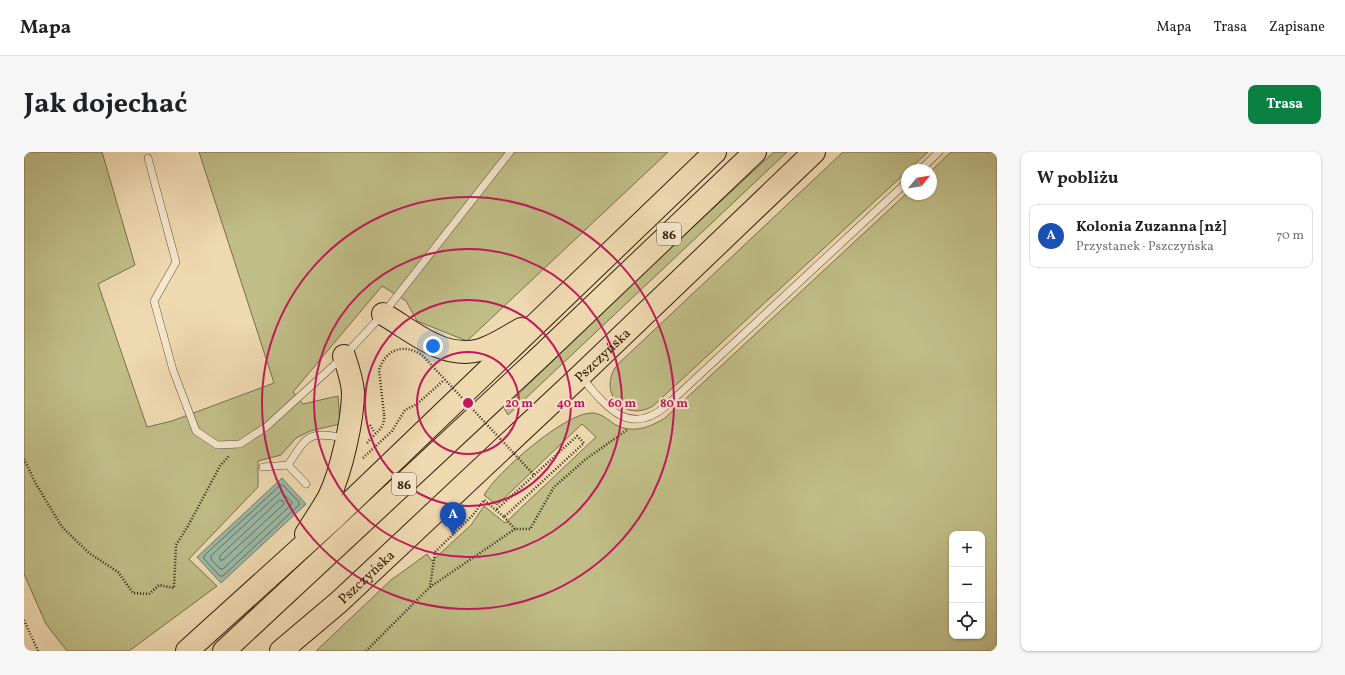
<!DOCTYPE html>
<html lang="pl">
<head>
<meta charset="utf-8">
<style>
  :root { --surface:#fff; --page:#f6f6f6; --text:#202124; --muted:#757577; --line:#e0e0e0; --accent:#0b8043 }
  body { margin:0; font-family:Vollkorn,serif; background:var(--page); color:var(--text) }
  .controls { position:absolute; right:12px; bottom:12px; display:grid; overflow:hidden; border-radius:8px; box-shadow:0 1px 3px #0004 }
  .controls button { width:36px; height:36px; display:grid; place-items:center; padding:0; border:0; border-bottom:1px solid var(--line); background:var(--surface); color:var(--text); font:20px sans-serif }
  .compass { position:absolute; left:877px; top:12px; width:36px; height:36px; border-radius:50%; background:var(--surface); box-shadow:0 1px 3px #0004; rotate:60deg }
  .you { position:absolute; left:409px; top:194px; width:14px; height:14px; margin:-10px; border:3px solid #fff; border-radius:50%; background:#1a73e8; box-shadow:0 0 0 6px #1a73e833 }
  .badge { display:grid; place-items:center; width:26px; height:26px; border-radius:50%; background:var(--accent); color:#fff; font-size:13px; font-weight:700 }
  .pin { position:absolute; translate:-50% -33px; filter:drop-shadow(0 1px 2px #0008) }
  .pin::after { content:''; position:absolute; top:21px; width:14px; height:12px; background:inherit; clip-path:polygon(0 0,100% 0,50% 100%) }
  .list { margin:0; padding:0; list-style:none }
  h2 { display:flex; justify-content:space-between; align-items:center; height:52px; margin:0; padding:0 16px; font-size:17px }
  h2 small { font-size:13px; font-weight:400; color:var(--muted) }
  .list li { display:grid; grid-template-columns:26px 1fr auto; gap:12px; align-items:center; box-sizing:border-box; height:64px; margin:0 8px 8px; padding:0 8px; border:1px solid var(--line); border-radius:8px }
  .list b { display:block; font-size:15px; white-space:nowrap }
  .list p { margin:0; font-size:13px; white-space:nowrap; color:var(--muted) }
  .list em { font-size:13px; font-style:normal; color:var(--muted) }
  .icon { flex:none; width:22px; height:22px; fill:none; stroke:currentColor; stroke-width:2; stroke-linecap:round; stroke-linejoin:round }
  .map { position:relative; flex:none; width:973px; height:499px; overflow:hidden; border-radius:8px }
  header { display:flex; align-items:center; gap:24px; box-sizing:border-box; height:56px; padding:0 20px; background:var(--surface); border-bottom:1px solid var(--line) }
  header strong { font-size:19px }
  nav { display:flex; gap:22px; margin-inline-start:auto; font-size:14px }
  .intro { display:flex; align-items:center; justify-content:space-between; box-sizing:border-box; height:96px; padding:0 24px }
  h1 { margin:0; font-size:28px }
  .button { padding:10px 18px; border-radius:8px; background:var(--accent); color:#fff; font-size:14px; font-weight:700 }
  main { display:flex; gap:24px; padding:0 24px }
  aside { flex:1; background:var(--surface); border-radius:8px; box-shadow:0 1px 3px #0004 }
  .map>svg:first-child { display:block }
  .green { fill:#c0bd87; stroke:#796f4c; fill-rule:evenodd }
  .water { fill:#9abaa8; stroke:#707d6b }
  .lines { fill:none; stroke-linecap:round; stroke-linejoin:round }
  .shore { stroke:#666e5c; stroke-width:1 }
  .lane-casing { stroke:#614f38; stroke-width:8 }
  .primary-casing { stroke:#322110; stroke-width:24 }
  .path { stroke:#322110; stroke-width:2.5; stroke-dasharray:1 2; stroke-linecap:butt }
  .lane { stroke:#f5e6cc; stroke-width:7 }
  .primary { stroke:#efd9b1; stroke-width:22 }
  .path-bridge { stroke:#322110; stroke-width:2.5; stroke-dasharray:1 2; stroke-linecap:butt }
  .ring { fill:none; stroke:#c2185b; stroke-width:2 }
  .labels { text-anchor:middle; stroke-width:4; stroke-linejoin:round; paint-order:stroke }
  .shield { fill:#f5e6cc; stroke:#6c5c48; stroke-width:1 }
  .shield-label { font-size:13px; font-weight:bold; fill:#322110 }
  .street-label { font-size:14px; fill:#322110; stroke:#f5e6cc }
  .centre { fill:#c2185b; stroke:#f5e6cc; stroke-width:2 }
  .ring-label { font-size:12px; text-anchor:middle; font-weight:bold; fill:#c2185b; stroke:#f5e6cc; stroke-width:4; stroke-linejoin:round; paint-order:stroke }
</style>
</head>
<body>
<header>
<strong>Mapa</strong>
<nav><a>Mapa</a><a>Trasa</a><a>Zapisane</a></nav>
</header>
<div class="intro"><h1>Jak dojechać</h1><a class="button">Trasa</a></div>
<main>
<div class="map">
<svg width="973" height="499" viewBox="0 0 973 499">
  <rect width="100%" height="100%" fill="#efd9b1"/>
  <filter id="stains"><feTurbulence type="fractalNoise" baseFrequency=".005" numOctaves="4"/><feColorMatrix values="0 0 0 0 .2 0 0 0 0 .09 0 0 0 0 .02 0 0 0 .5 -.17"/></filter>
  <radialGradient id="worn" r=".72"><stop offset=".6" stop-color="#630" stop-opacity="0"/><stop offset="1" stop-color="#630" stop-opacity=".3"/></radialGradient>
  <g class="green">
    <polygon points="0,0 78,0 111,113 74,132 123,275 148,269 250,231 175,0 644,0 443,189 393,169 382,149 358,134 269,240 279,252 314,244 316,272 286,279 272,286 257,303 234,309 234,335 165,407 193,434 105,499 43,499 22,472 0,422"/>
    <polygon points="750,0 763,0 484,263 480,256 627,114"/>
    <path d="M819 0H904L629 254C600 271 573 240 593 213Z"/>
    <path d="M927 0H973V499H292L367 428 403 402 408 409 447 373 460 354 481 371 572 285 558 272 473 353 460 343C473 320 542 260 568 261 578 261 585 269 592 273 610 282 626 275 641 266L883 41 907 42V19ZM928 382H958V484H928Z"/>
  </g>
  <polygon class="water" points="258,326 282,352 197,431 173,405"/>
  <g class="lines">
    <g class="shore">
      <polygon points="257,333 259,333 275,350 275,353 199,424 196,424 180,407 180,404"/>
      <polygon points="257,340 268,350 268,352 199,417 196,417 187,407 187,404"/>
      <polygon points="256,348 260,350 260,352 199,408 196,408 196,404"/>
    </g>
    <g class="lane-casing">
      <g id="lane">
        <polyline points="124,6 152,110 130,149 149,218 172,279 193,293 216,292 242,275 320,204 359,162 486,0"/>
        <polyline points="896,18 915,0"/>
        <path d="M558 226C582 254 604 285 641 255L883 30"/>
        <path d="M264 313C284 283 283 279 321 286"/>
        <polyline points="239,315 264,313 282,332"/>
      </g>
    </g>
    <g class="primary-casing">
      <g id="primary">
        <path d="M359 162C389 179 419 208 456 198 470 194 485 184 497 177"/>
        <path d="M282 382C289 370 298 358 305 345 317 320 329 268 329 240 328 227 324 216 320 204"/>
        <polyline points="163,499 311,365 691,0"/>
        <polyline points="200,499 518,203 731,0"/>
        <path id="s1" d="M257 499 315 450 556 224 790 0"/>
      </g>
    </g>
    <g class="path">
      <polyline points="346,273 351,281"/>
      <path d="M343 291C351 281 362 276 360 262"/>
      <polyline points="339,306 368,279 381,258 393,252 420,228"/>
      <polyline points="0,307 12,332 38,375 65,401 94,420 109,441 125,442 135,433 150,436 152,393 164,374 196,314 205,304"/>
      <polyline points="480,365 491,377 506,377 530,335 562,307 603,278"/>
      <polyline points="406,435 491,377"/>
      <polyline points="0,468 14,499"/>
      <polyline points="0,498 0,499"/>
      <polyline points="342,499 406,435 411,400 449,363 460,348 480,365 560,291 553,284 472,358"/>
    </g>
    <use href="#lane" class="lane"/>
    <use href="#primary" class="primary"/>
    <path class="path-bridge" d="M360 262 355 218C362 197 379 191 398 203L511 324"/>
  </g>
  <g class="ring">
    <circle cx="444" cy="251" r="51"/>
    <circle cx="444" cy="251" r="103"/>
    <circle cx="444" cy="251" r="154"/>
    <circle cx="444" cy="251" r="206"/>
  </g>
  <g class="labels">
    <g class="shield">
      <rect x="633" y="71" width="24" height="22" rx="3"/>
      <rect x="368" y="321" width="24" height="22" rx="3"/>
    </g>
    <g class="shield-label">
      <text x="645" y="87">86</text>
      <text x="380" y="337">86</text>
    </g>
    <g class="street-label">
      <text dy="5" stroke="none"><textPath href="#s1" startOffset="437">Pszczyńska</textPath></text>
      <text dy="5" stroke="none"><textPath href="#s1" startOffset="113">Pszczyńska</textPath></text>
    </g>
  </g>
  <circle cx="444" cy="251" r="6" class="centre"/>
  <g class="ring-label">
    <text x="495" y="255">20 m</text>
    <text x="547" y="255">40 m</text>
    <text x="598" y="255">60 m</text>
    <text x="650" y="255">80 m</text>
  </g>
  <rect width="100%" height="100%" filter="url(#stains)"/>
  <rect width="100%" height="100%" fill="url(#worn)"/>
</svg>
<div class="controls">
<button>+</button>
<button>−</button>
<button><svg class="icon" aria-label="locate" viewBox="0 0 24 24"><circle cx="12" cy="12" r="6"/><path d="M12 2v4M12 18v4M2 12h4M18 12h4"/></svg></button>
</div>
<svg class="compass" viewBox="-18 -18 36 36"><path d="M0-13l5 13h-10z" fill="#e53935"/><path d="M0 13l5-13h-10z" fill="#757577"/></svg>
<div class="you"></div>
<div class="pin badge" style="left:429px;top:383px;background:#1a4fb4">A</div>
</div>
<aside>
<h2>W pobliżu<small></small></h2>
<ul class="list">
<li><span class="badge" style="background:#1a4fb4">A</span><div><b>Kolonia Zuzanna [nż]</b><p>Przystanek · Pszczyńska</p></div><em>70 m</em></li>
</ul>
</aside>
</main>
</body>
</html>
